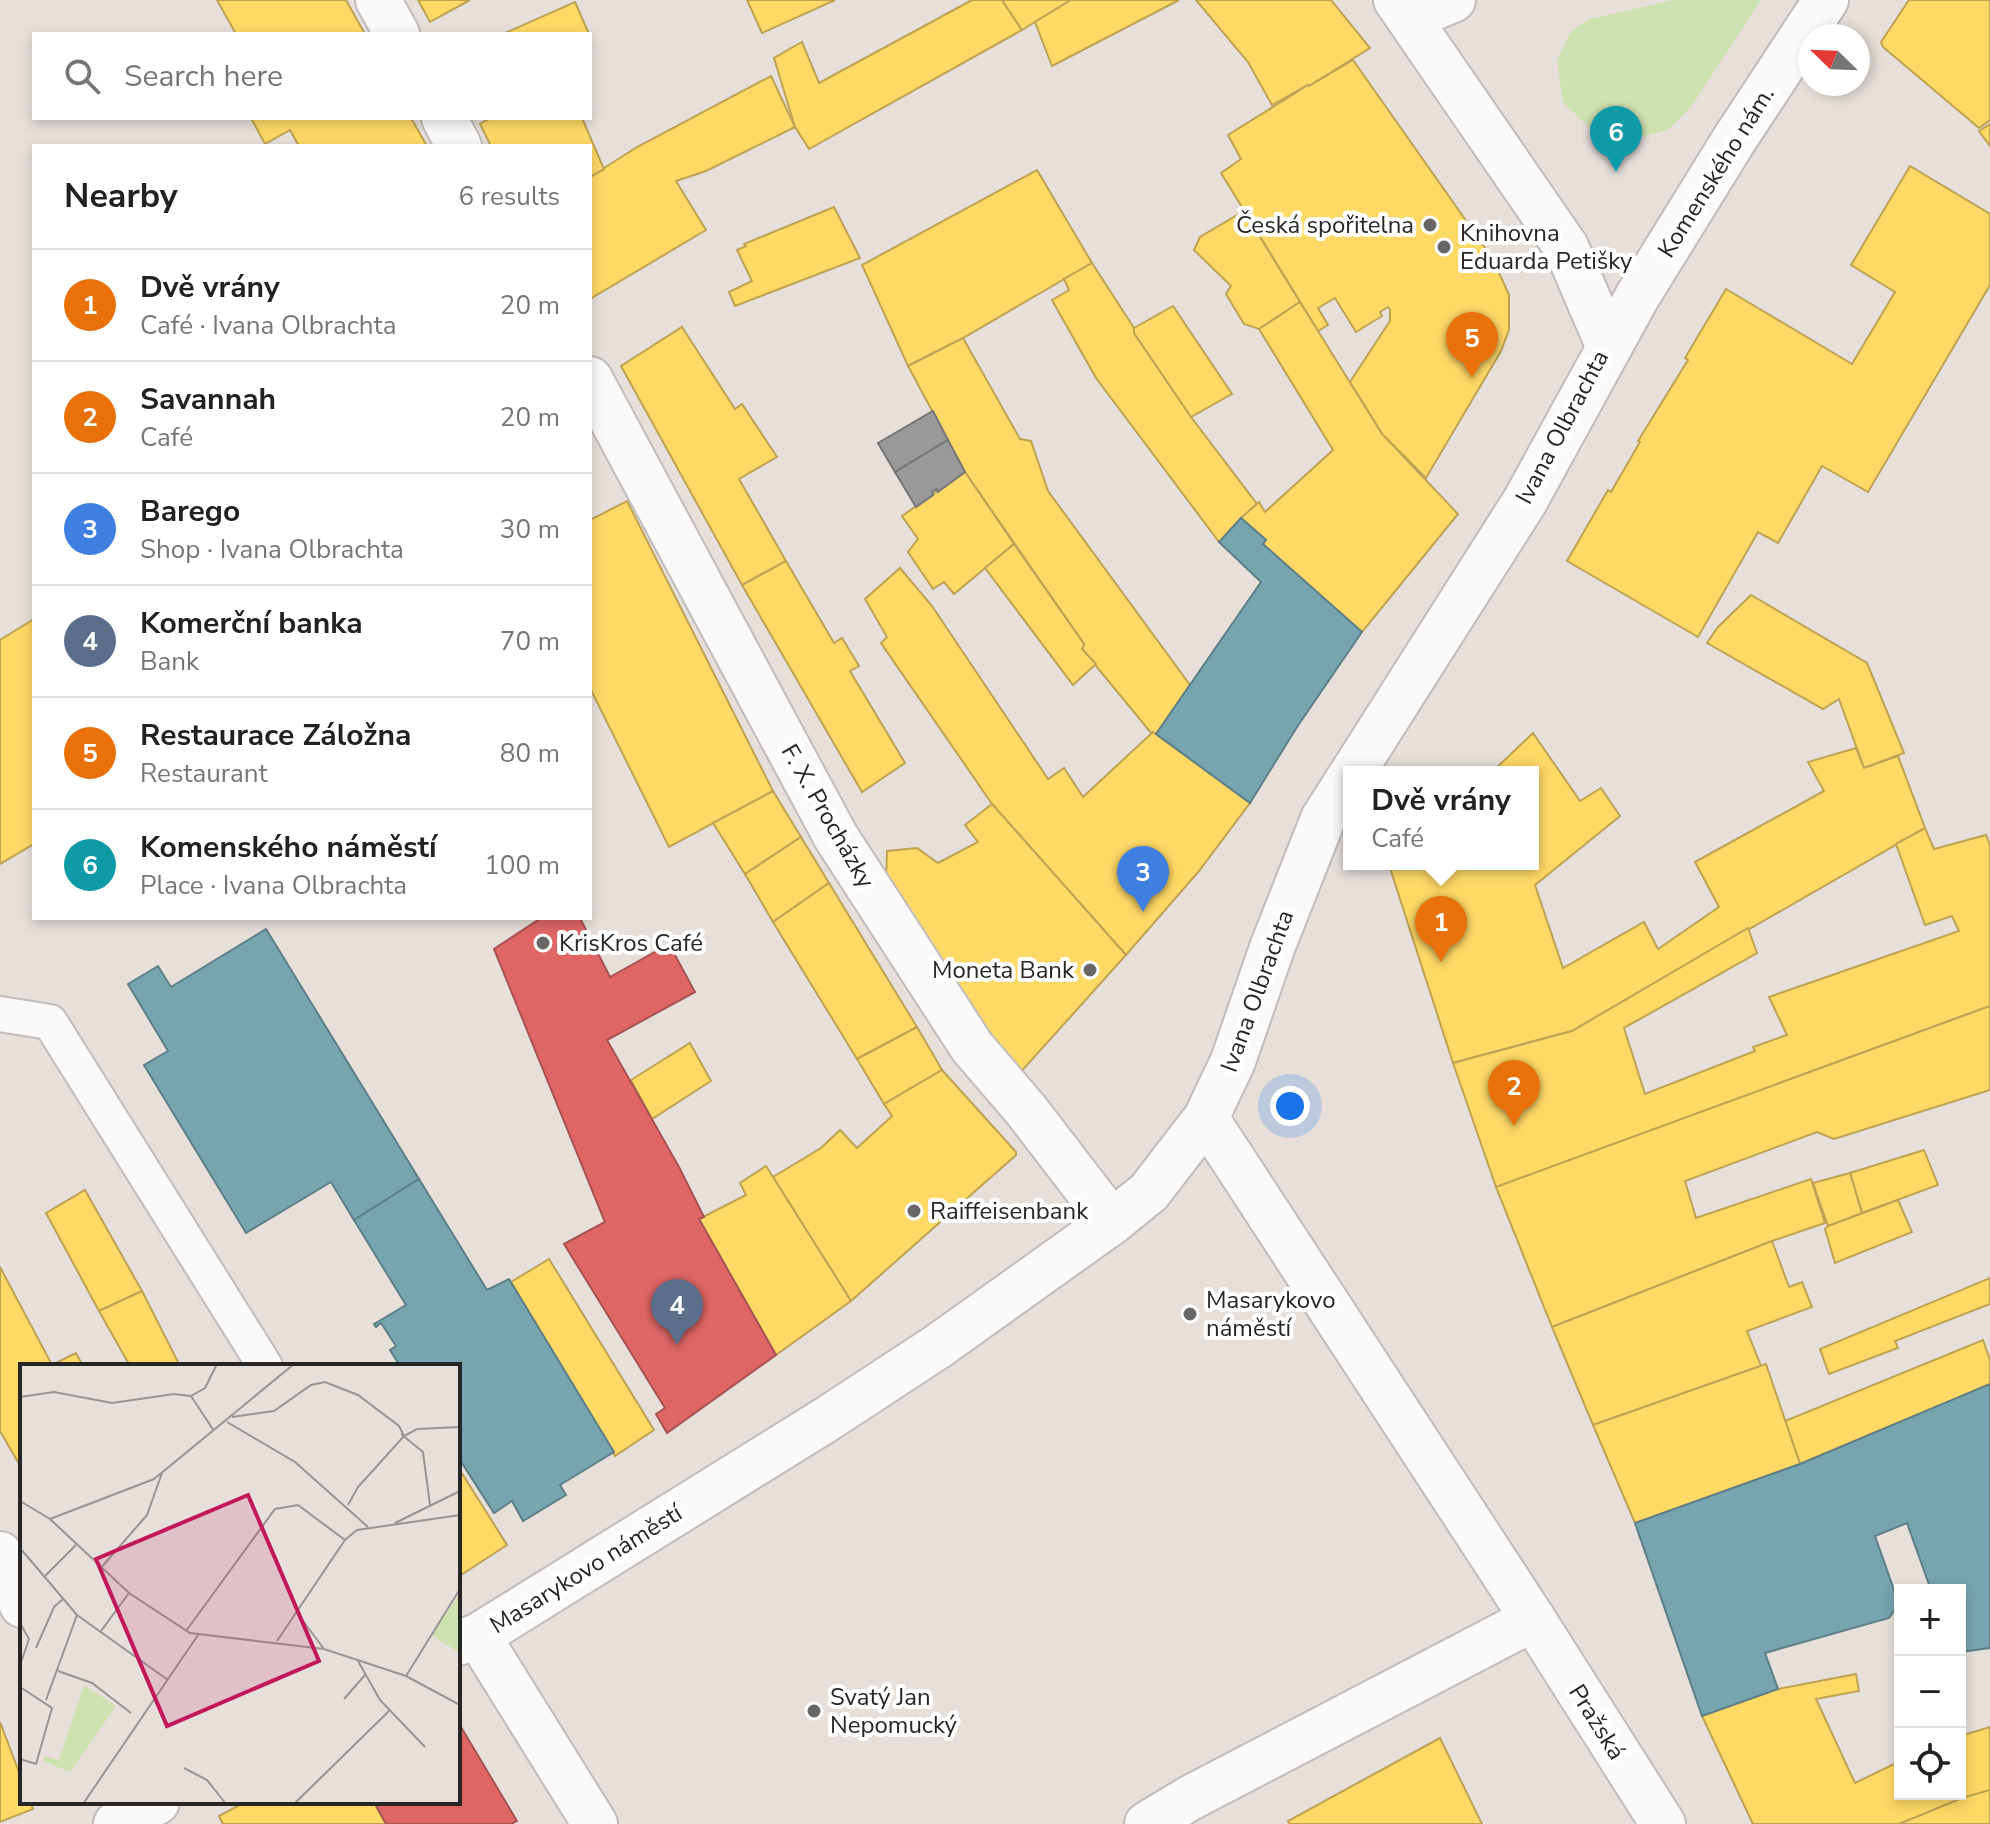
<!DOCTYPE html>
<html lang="en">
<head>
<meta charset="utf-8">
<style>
  :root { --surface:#fff; --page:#f6f6f6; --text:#222; --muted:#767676; --line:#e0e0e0; --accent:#db2777 }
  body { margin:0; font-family:"Nunito Sans",sans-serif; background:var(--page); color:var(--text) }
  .controls { position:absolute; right:24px; bottom:24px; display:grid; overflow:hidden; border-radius:0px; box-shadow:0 4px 12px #0003 }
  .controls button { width:72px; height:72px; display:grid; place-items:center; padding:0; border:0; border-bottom:2px solid var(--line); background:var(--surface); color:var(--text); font:40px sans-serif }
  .compass { position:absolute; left:1798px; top:24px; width:72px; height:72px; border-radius:50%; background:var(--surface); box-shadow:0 4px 12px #0003; rotate:293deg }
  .you { position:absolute; left:1290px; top:1106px; width:28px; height:28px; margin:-20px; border:6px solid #fff; border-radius:50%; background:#1a73e8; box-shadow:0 0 0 12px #1a73e833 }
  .badge { display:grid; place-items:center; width:52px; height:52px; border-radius:50%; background:var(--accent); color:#fff; font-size:26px; font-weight:700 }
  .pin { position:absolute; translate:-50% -66px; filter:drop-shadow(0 2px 4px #0008) }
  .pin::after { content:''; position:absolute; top:42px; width:28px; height:24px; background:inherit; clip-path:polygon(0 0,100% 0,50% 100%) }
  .popup { position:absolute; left:1343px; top:766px; width:196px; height:104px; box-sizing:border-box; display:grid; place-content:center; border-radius:0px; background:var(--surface); filter:drop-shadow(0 2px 6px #0005); font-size:26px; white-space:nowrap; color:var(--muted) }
  .popup b { font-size:30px; color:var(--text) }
  .popup::after { content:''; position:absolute; left:50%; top:100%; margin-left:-16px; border:16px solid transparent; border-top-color:var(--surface) }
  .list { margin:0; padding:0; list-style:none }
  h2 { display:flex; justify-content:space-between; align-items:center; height:104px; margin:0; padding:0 32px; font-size:34px }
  h2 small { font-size:26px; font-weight:400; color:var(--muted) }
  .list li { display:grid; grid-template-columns:52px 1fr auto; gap:24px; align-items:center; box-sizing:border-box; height:112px; padding:0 32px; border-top:2px solid var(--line) }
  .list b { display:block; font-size:30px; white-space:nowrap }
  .list p { margin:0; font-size:26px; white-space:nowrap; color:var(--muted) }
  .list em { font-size:26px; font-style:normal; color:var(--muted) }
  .icon { flex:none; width:44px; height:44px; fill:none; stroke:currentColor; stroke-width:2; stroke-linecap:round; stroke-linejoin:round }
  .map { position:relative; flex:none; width:1990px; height:1824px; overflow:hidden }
  .search { position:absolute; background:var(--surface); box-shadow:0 4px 12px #0003; left:32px; top:32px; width:560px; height:88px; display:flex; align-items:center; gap:20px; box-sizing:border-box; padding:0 28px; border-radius:0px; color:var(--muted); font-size:30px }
  .panel { position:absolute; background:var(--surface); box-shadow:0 4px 12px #0003; left:32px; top:144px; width:560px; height:776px; border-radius:0px }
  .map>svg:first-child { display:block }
  .green { fill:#cee2b1 }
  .homes { fill:#ffd966; stroke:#bea353; stroke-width:2 }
  .shops { fill:#e06666; stroke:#a85353; stroke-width:2 }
  .public { fill:#76a5af; stroke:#5e7f86; stroke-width:2 }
  .industry { fill:#999; stroke:#767676; stroke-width:2 }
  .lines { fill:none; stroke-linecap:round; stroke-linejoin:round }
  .lane-casing { stroke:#bfbdbd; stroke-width:38 }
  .street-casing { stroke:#bfbdbd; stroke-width:48 }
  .secondary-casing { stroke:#bfbdbd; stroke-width:48 }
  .lane { stroke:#fbfaf9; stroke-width:34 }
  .street { stroke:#fbfaf9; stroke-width:44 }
  .secondary { stroke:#fbfaf9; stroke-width:44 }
  .poi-dot { fill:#696765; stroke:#fff; stroke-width:3 }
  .labels { text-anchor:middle; stroke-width:8; stroke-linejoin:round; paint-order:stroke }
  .street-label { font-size:24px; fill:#262626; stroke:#fff }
  .poi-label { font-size:24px; fill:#262626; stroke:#fff; text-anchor:start }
  .inset-road { fill:none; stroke:#999592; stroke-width:2 }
  .view { fill:#c2185b; fill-opacity:0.15; stroke:#c2185b; stroke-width:4 }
  .inset-edge { fill:none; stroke:#262626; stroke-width:4 }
</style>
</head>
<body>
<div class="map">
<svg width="1990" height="1824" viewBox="0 0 1990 1824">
  <rect width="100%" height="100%" fill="#e6dfda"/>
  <polygon class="green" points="1674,0 1761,0 1691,107 1668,130 1624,141 1593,131 1563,102 1557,61 1571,31 1590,19"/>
  <g class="homes">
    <polygon points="217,0 346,0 365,34 236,34"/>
    <polygon points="418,0 470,0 430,22"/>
    <polygon points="747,0 835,0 762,33"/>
    <polygon points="972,0 1002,0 1022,30 809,149 795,127 774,58 802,42 819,83"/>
    <polygon points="1002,0 1071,0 1022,30"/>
    <polygon points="1071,0 1179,0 1052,66 1035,22"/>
    <polygon points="1196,0 1331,0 1370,48 1309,86 1308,85 1272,105 1248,62"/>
    <polygon points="1909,0 1990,0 1990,120 1979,128 1883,47 1881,42"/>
    <polygon points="575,2 589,34 503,34"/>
    <polygon points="1353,60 1493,259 1509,295 1509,330 1501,351 1426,478 1382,434 1350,382 1390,321 1390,310 1388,307 1380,312 1382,316 1356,332 1335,298 1318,308 1328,325 1318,331 1221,173 1241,159 1228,135 1308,85 1309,86"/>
    <polygon points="771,76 795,127 706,171 676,181 706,230 590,299 590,177 637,147"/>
    <polygon points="251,118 411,118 427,146 299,146 290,130 265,144"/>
    <polygon points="490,118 582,118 604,169 590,177 590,146 491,146 480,124"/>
    <polygon points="1990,124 1990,146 1979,131"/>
    <polygon points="1910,166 1990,214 1990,285 1868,492 1822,466 1778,543 1758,532 1698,637 1567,561 1608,490 1611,492 1640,442 1638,441 1688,360 1685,358 1726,289 1852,364 1895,292 1851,265"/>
    <polygon points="1037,170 1092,263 963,338 908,366 862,265"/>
    <polygon points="834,207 860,258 735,306 729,292 752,281 737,250 746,246 744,244"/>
    <polygon points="1244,211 1300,302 1259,329 1244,324 1226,294 1231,286 1194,250 1200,237"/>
    <polygon points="1092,263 1134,328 1134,333 1191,417 1257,504 1219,542 1096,378 1052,300 1069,290 1064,279"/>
    <polygon points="1300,302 1382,434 1458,514 1362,632 1263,544 1266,540 1241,518 1259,502 1265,512 1333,450 1259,329"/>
    <polygon points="1173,306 1232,394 1191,417 1134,333 1134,328"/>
    <polygon points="682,327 735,409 742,404 777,457 739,479 786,561 742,585 621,366"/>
    <polygon points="963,338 1020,439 1031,441 1048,491 1190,685 1156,734 1152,734 1082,649 1084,644 965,472 908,366"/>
    <polygon points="965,472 1014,544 954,594 944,582 933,589 908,552 918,539 902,516"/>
    <polygon points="627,501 773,791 669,847 590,688 590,520"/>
    <polygon points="1014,544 1084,644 1082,649 1096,664 1073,685 985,568"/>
    <polygon points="786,561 834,643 842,638 859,666 850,671 905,763 862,792 742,585"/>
    <polygon points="900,568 932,606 1048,779 1064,768 1083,797 1153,732 1250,803 1199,871 1126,955 992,804 881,643 887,637 865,599"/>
    <polygon points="1751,595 1867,663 1904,753 1864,768 1839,699 1823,709 1707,643 1718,627"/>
    <polygon points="34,619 34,844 0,864 0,640"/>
    <polygon points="1533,733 1580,801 1601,788 1620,816 1535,885 1563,968 1644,922 1658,949 1719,907 1695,862 1824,791 1808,762 1856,748 1864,768 1898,756 1925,828 1572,1031 1453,1063 1391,871 1395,864 1533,864 1533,772 1492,772"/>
    <polygon points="773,791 801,837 745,874 713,823"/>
    <polygon points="992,804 1126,955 1019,1074 924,945 886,882 887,851 917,848 938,863 978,842 965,825"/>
    <polygon points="1925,828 1934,849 1986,835 1990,845 1990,1006 1496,1187 1453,1063 1572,1031 1748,928 1757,953 1624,1028 1645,1094 1755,1051 1753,1047 1787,1035 1769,997 1959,931 1952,916 1925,925 1896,844"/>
    <polygon points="801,837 829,883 773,922 745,874"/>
    <polygon points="829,883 917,1027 857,1059 773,922"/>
    <polygon points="1990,1006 1990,1090 1834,1139 1817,1132 1685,1181 1696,1218 1811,1179 1825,1223 1772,1241 1552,1327 1496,1187"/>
    <polygon points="917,1027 942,1070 884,1104 857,1059"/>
    <polygon points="690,1043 711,1081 652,1119 631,1080"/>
    <polygon points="942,1070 1016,1152 1016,1155 851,1301 773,1177 821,1148 840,1130 857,1148 892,1116 884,1104"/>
    <polygon points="1924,1150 1938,1185 1862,1213 1850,1173"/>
    <polygon points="766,1166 851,1301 776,1355 699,1219 746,1195 740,1183"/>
    <polygon points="1850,1173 1862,1213 1828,1226 1813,1183"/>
    <polygon points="85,1190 142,1291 99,1311 46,1213"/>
    <polygon points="1898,1200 1912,1232 1835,1263 1825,1229 1828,1226"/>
    <polygon points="1772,1241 1789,1287 1802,1282 1812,1307 1747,1331 1761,1366 1593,1425 1552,1327"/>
    <polygon points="549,1259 654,1430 615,1456 511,1282"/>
    <polygon points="0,1267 52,1365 76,1353 83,1366 22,1366 22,1469 0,1431"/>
    <polygon points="1990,1278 1990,1304 1895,1341 1898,1348 1829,1374 1820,1349"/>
    <polygon points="142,1291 180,1366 130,1366 99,1311"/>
    <polygon points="1983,1340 1990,1360 1990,1384 1800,1464 1785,1421"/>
    <polygon points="1766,1364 1800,1464 1635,1523 1593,1425"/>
    <polygon points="458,1467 507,1545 458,1577"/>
    <polygon points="1856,1674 1859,1691 1816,1699 1855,1783 1900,1761 1900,1794 1960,1794 1960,1736 1990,1727 1990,1790 1899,1824 1753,1824 1702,1716 1778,1689"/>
    <polygon points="0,1722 22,1780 22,1802 30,1802 33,1809 0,1822"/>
    <polygon points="1440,1738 1482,1824 1289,1824 1288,1821"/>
    <polygon points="1990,1790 1990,1824 1899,1824 1962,1798"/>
    <polygon points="245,1802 374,1802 386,1824 223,1824 219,1816"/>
  </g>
  <g class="shops">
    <polygon points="541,918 580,918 610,977 669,944 695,992 607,1040 679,1167 704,1217 699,1219 776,1355 667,1433 656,1414 665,1408 564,1244 605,1222 494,949"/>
    <polygon points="458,1722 517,1821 511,1824 386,1824 374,1802 458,1802"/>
  </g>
  <g class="public">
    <polygon points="1241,518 1266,540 1263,544 1362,632 1297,727 1250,803 1156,734 1261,582 1219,542"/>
    <polygon points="266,929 419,1179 354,1220 331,1182 246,1233 144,1065 168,1051 128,984 158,966 171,987"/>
    <polygon points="419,1179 487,1290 509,1279 614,1452 560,1485 566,1495 523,1521 512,1501 494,1513 458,1457 458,1366 400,1366 390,1350 396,1346 381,1323 376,1327 374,1324 406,1305 354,1220"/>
    <polygon points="1990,1384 1990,1648 1960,1652 1960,1590 1931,1590 1907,1523 1875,1536 1899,1604 1889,1618 1765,1653 1778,1689 1702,1716 1635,1523 1800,1464"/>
  </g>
  <g class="industry">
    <polygon points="933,411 948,440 895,472 878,443"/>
    <polygon points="948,440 965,472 938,492 937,489 932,492 933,495 916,507 895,472"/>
  </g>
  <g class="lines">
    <g class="lane-casing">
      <polyline id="lane" points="0,1014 50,1022 265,1366"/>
    </g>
    <g class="street-casing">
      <g id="street">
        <polyline points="378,0 397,34"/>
        <polyline points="444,118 459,146"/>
        <polyline points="590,379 836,837 972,1047 1026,1110 1112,1222"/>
        <polyline points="0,1554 22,1605"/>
        <polyline points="478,1636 595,1824"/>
        <polyline points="1147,1824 1190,1798 1533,1619"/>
      </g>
    </g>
    <g class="secondary-casing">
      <g id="secondary">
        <polyline points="1396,0 1566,247 1608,345"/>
        <polyline points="1409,18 1453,0"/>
        <polyline points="1353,772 1525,501 1637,297 1734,140 1826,0"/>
        <polyline points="1206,1118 1533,1619 1663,1824"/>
        <polyline points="458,1643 478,1636 827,1419 937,1347 1112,1222 1149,1192 1206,1118 1233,1061 1272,948 1323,819 1349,778"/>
        <polyline points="116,1824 157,1802"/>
      </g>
    </g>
    <use href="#lane" class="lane"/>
    <use href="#street" class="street"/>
    <use href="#secondary" class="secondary"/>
  </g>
  <g class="poi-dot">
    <circle cx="1430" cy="225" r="8"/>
    <circle cx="1444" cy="247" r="8"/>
    <circle cx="543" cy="943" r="8"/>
    <circle cx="1090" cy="970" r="8"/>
    <circle cx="914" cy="1211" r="8"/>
    <circle cx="1190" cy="1314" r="8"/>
    <circle cx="814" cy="1711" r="8"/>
  </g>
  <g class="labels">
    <g class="street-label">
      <text transform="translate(1716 172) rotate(-58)" y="8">Komenského nám.</text>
      <text transform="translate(1562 427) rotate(-62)" y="8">Ivana Olbrachta</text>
      <text transform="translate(828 816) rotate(60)" y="8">F. X. Procházky</text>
      <text transform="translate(1257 991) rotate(-70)" y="8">Ivana Olbrachta</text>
      <text transform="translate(586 1569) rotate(-32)" y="8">Masarykovo náměstí</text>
      <text transform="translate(1597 1722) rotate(58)" y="8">Pražská</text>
    </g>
    <g class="poi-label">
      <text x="1414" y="233" text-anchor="end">Česká spořitelna</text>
      <text x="1460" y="241">Knihovna<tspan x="1460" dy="28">Eduarda Petišky</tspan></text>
      <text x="559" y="951">KrisKros Café</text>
      <text x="1074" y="978" text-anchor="end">Moneta Bank</text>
      <text x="930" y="1219">Raiffeisenbank</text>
      <text x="1206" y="1308">Masarykovo<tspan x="1206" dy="28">náměstí</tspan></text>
      <text x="830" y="1705">Svatý Jan<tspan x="830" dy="28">Nepomucký</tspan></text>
    </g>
  </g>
  <g transform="translate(20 1364)">
    <rect width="440" height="440" fill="#e6dfda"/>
    <path d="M440 230V289L411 271ZM64 321 96 342 50 408 23 397 24 392 39 396Z" fill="#cee2b1"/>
    <path class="inset-road" d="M171 32 185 24 197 0M171 32 194 67M0 33 34 28 92 39 154 30 171 32M212 53 254 47 291 21 305 18 338 31 379 62 384 72M207 58 275 98 348 163M381 70 403 88 410 141M0 137 30 155 109 229 170 269 304 285 386 312 440 341M328 141 338 123 384 72 397 65 440 63M30 155 134 115 274 0M375 159 440 127M0 184 57 251 148 316M80 205 127 151 142 109M24 213 56 181M277 249 304 285M0 259 9 275 0 301M81 267 109 229M166 267 255 145 278 141 325 176M257 277 325 176 337 166 440 151M16 284 34 243 43 235M338 297 360 336 405 383M38 307 72 319 111 349M386 312 440 225M0 323 32 344 16 400 0 395M324 335 345 311M26 336 57 251M164 404 187 416 206 440M63 440 178 271M274 440 369 347"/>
    <path class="view" d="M228 131 299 297 147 362 76 195Z"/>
    <rect width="440" height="440" class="inset-edge"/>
  </g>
</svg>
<div class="controls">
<button>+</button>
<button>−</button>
<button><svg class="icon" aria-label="locate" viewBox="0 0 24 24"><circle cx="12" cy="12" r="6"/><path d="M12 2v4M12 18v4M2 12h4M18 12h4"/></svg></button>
</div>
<svg class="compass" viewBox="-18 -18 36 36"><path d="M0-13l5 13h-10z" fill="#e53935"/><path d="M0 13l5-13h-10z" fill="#767676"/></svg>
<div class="you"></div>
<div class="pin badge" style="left:1441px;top:962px;background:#e8710a">1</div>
<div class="popup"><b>Dvě vrány</b>Café</div>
<div class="pin badge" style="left:1514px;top:1126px;background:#e8710a">2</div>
<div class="pin badge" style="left:1143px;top:912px;background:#3f7fe0">3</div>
<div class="pin badge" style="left:677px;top:1345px;background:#5c6f8a">4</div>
<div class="pin badge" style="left:1472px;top:378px;background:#e8710a">5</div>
<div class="pin badge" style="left:1616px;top:172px;background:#0f9aa8">6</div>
<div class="search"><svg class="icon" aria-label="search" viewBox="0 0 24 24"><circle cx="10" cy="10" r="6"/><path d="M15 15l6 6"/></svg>Search here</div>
<section class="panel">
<h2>Nearby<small>6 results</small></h2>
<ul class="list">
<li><span class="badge" style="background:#e8710a">1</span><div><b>Dvě vrány</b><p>Café · Ivana Olbrachta</p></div><em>20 m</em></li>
<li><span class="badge" style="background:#e8710a">2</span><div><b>Savannah</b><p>Café</p></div><em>20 m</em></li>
<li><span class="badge" style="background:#3f7fe0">3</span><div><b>Barego</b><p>Shop · Ivana Olbrachta</p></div><em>30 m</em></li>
<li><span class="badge" style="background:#5c6f8a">4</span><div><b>Komerční banka</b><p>Bank</p></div><em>70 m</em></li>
<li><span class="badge" style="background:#e8710a">5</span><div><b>Restaurace Záložna</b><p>Restaurant</p></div><em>80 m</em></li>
<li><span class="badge" style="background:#0f9aa8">6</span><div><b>Komenského náměstí</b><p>Place · Ivana Olbrachta</p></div><em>100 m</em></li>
</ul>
</section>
</div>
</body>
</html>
